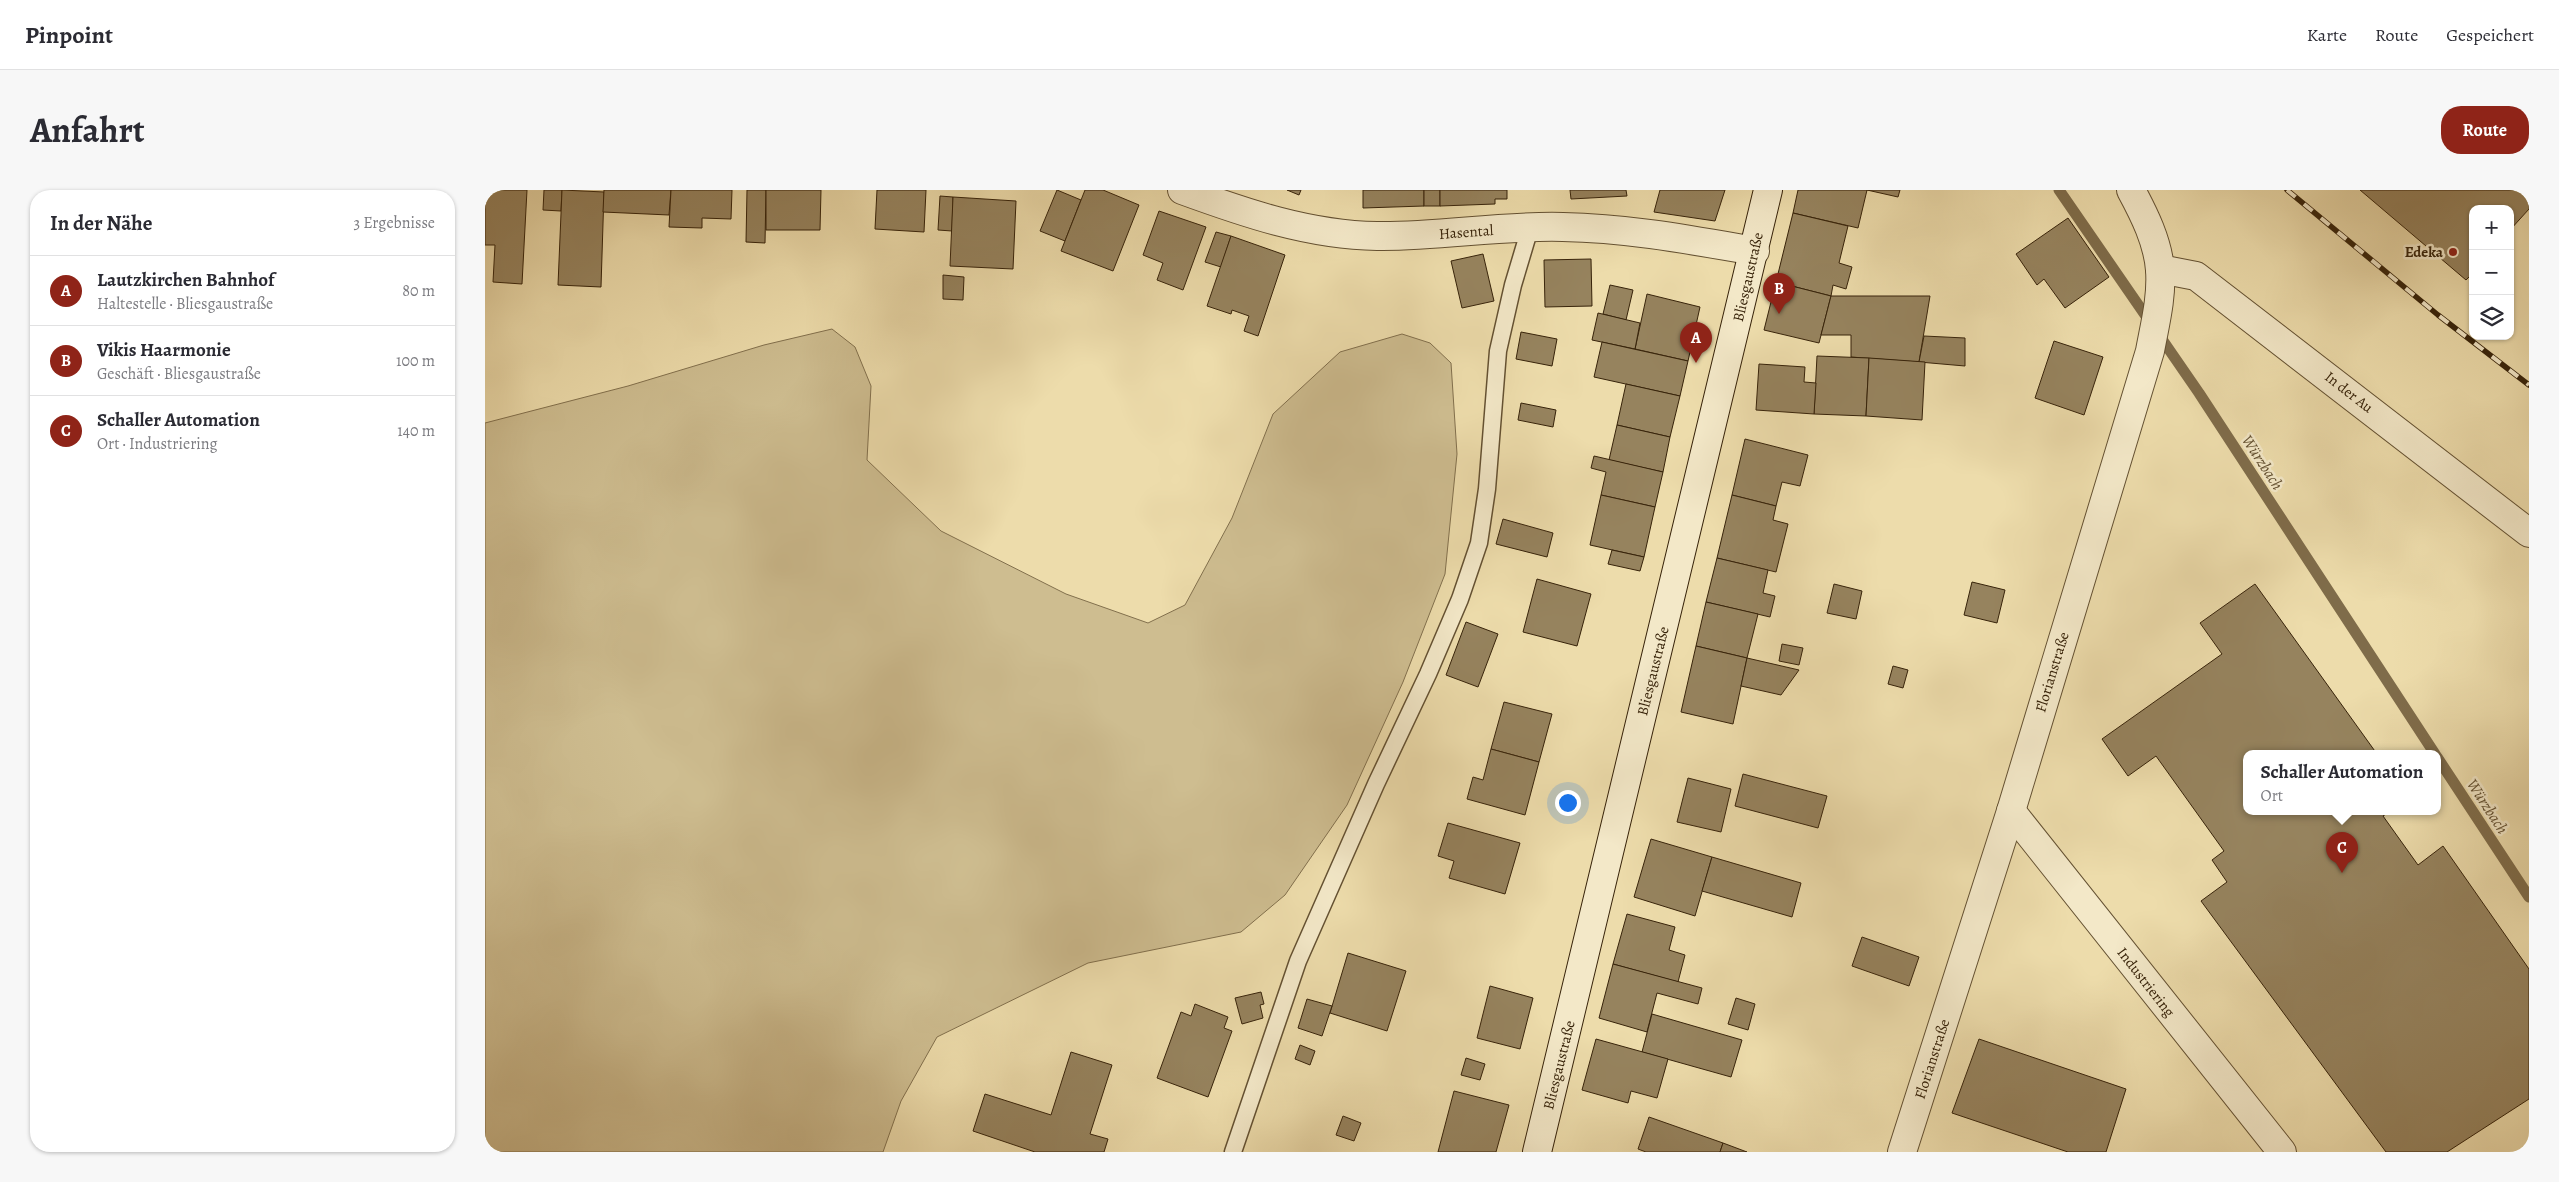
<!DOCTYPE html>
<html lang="de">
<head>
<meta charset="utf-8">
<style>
  :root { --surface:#fff; --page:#f7f7f7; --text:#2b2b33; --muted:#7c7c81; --line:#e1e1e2; --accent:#8f2418 }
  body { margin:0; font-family:Alegreya,serif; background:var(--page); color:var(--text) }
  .controls { position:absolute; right:15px; top:15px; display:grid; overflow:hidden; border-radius:10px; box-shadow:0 1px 4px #0004 }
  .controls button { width:45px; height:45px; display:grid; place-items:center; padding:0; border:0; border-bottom:1px solid var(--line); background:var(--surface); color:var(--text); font:25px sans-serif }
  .you { position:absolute; left:1082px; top:612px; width:18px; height:18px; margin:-12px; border:4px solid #fff; border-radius:50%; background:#1a73e8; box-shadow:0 0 0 8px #1a73e833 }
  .badge { display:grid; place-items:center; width:32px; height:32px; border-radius:50%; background:var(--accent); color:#fff; font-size:16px; font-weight:700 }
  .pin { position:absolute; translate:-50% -41px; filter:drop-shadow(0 1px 2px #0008) }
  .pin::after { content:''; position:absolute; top:26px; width:18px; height:15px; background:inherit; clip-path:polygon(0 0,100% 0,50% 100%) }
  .popup { position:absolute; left:1758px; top:560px; width:198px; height:65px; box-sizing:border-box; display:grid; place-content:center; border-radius:10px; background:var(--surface); filter:drop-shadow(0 1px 4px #0005); font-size:16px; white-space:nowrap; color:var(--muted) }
  .popup b { font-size:19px; color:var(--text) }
  .popup::after { content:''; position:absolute; left:50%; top:100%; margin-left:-10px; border:10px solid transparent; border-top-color:var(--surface) }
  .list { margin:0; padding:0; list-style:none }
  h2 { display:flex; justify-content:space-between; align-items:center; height:65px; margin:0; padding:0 20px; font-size:21px }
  h2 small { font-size:16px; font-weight:400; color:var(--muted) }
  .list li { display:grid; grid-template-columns:32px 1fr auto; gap:15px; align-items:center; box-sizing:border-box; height:70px; padding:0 20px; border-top:1px solid var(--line) }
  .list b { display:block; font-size:19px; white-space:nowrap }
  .list p { margin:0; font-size:16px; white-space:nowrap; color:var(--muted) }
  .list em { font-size:16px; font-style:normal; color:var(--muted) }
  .icon { flex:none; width:28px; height:28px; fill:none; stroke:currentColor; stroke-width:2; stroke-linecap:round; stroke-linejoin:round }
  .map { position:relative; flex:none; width:2044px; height:962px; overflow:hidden; border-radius:20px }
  header { display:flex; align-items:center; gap:30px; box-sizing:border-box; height:70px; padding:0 25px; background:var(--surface); border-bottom:1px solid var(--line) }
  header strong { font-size:24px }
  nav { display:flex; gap:28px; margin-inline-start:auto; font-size:18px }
  .intro { display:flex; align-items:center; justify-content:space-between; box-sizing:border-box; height:120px; padding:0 30px }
  h1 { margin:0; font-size:35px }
  .button { padding:12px 22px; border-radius:20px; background:var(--accent); color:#fff; font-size:18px; font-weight:700 }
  main { display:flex; gap:30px; padding:0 30px }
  aside { flex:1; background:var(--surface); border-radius:20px; box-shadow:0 1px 4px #0004 }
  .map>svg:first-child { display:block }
  .green { fill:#cebd90; stroke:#82704d }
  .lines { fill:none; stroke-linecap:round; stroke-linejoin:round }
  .stream { stroke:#7f6c4a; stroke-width:11 }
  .building { fill:#96835e; stroke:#37230a }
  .service-casing { stroke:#645132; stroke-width:19 }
  .minor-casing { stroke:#645132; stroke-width:30 }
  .secondary-casing { stroke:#37230a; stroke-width:30 }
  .service { stroke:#f3e8c8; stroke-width:16 }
  .minor { stroke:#f3e8c8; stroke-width:28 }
  .secondary { stroke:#f3e8c8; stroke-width:28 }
  .rail-casing { stroke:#37230a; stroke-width:5.5 }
  .rail { stroke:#f3e8c8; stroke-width:4; stroke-dasharray:11; stroke-linecap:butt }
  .poi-dot { fill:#8f2418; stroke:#f3e8c8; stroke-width:2 }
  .labels { text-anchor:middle; stroke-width:5; stroke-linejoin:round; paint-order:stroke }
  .street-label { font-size:15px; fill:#37230a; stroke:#f3e8c8 }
  .poi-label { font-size:15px; font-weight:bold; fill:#37230a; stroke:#f3e8c8; text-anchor:end }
  .water-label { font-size:16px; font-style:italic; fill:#614e2f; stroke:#f3e8c8 }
</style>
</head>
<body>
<header>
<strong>Pinpoint</strong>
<nav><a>Karte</a><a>Route</a><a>Gespeichert</a></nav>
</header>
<div class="intro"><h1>Anfahrt</h1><a class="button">Route</a></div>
<main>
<aside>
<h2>In der Nähe<small>3 Ergebnisse</small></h2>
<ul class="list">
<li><span class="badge">A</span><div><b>Lautzkirchen Bahnhof</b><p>Haltestelle · Bliesgaustraße</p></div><em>80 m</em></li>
<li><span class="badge">B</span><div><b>Vikis Haarmonie</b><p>Geschäft · Bliesgaustraße</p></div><em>100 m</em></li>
<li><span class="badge">C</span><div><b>Schaller Automation</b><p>Ort · Industriering</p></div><em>140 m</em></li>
</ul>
</aside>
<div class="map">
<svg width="2044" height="962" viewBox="0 0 2044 962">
  <rect width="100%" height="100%" fill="#eddcab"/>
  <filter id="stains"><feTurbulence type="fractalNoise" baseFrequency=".004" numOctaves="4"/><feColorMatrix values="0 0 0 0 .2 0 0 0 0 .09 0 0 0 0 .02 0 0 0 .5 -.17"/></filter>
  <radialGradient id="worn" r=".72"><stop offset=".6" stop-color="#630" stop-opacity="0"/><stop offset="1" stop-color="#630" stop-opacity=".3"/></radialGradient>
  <polygon class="green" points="347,139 370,157 386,196 382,270 456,341 581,404 663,433 700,415 747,328 788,224 855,162 917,144 945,153 966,173 972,264 960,384 918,492 862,615 800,705 756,742 603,773 452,847 416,911 398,962 0,962 0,233 143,196 279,155"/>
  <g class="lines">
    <g class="stream">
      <polyline points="1574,0 1714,203 1950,564"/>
      <polyline points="1952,567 2044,707"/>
    </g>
  </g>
  <g class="building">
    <polygon points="0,0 42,0 37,94 8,92 10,55 0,55"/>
    <polygon points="59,0 77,0 76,21 58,20"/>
    <polygon points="77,0 119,2 116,97 73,95"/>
    <polygon points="119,0 186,0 184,25 118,22"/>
    <polygon points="186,0 247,0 246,29 217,28 217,38 184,37"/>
    <polygon points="262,0 281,0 280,53 261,52"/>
    <polygon points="281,0 336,0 335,40 281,40"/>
    <polygon points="392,0 441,0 439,42 390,39"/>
    <polygon points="572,0 596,10 580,51 555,41"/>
    <polygon points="600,0 618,0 654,15 628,81 576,61"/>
    <polygon points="802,0 816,0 814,5"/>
    <polygon points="878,0 939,0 939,16 878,18"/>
    <rect x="939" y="0" width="16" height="16"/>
    <polygon points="955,0 1022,0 1022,9 1010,9 1010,14 955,16"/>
    <polygon points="1085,0 1141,0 1142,6 1086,9"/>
    <polygon points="1175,0 1240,0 1230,31 1169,22"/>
    <polygon points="1313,0 1415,0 1413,7 1382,0 1373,38 1308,23"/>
    <polygon points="1875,0 2044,0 2044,19 2025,40 2025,19 1988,19 1988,83 1981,90"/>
    <polygon points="455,6 468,7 467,41 453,40"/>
    <polygon points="468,7 531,11 528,79 465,76"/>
    <polygon points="674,21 721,37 698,100 672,90 678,73 658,65"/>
    <polygon points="1308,23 1363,36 1354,73 1367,77 1361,99 1348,95 1346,106 1291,92"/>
    <polygon points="1583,28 1624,87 1580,118 1559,89 1552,95 1531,64"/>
    <polygon points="731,42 746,46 736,77 720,72"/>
    <polygon points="746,46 800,65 773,146 759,141 764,126 747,120 746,124 722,116"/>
    <polygon points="998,64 1009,111 977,118 966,71"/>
    <polygon points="1106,69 1107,116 1060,117 1059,70"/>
    <polygon points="458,85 479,87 478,110 458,109"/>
    <polygon points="1291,92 1346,106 1334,153 1279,140"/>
    <polygon points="1125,95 1148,100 1141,130 1118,124"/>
    <polygon points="1162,104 1215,117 1203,171 1150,159"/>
    <polygon points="1346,106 1445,106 1434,172 1366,167 1366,145 1336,145"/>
    <polygon points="1113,123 1155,133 1150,159 1107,150"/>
    <polygon points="1036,142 1072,149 1067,176 1031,169"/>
    <polygon points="1439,146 1480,148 1480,176 1434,172"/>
    <polygon points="1569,151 1618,167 1599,225 1550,208"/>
    <polygon points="1117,152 1203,171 1195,206 1109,187"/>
    <polygon points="1332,166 1384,168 1381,226 1329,224"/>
    <polygon points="1384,168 1440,172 1437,230 1381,226"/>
    <polygon points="1274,174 1320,177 1319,192 1331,193 1329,224 1271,220"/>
    <polygon points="1141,194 1195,206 1185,247 1132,235"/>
    <polygon points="1036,213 1071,220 1068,237 1033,230"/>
    <polygon points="1132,235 1185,247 1178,282 1124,270"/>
    <polygon points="1260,249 1323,265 1315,296 1297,292 1291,316 1247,305"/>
    <polygon points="1109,266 1178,282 1170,317 1116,305 1121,282 1106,278"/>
    <polygon points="1116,305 1170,317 1159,367 1105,355"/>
    <polygon points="1247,305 1291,316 1288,330 1303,334 1291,382 1232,368"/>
    <polygon points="1018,329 1068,343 1062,367 1011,354"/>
    <polygon points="1127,360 1159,367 1155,381 1123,374"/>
    <polygon points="1232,368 1283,380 1278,403 1290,406 1285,427 1221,412"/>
    <polygon points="1052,389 1106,404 1092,456 1038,442"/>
    <polygon points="1487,392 1520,400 1512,433 1479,425"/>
    <polygon points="1349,394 1377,401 1371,429 1342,423"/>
    <polygon points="1770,394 1892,564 1762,564 1762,622 1904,622 1898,626 1933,675 1958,656 2044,779 2044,909 1962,962 1901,962 1716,711 1742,692 1727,670 1739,661 1671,566 1643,586 1617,549 1737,464 1715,433"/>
    <polygon points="1221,412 1273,424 1262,468 1211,456"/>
    <polygon points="981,432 1013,444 993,497 961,485"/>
    <polygon points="1297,454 1318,458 1314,475 1294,471"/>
    <polygon points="1211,456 1262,468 1248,534 1196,522"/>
    <polygon points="1262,468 1314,480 1296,505 1256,496"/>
    <polygon points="1408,476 1423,480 1418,498 1403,494"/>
    <polygon points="1019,512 1067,524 1054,572 1006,559"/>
    <polygon points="1006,559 1054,572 1040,625 982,609 988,587 998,590"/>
    <polygon points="1258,584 1342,606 1333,638 1250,616"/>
    <polygon points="1203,588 1246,599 1236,642 1192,632"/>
    <polygon points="963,633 1035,653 1020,704 964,688 969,671 953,666"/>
    <polygon points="1166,649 1227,667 1210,726 1149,707"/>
    <polygon points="1227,667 1316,693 1307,727 1217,701"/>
    <polygon points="1142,724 1190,737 1184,760 1200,765 1193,792 1128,774"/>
    <polygon points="1377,747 1434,767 1424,796 1367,776"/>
    <polygon points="863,763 921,781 902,841 845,823"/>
    <polygon points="1128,774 1217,798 1213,814 1172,803 1162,842 1114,828"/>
    <polygon points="1005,796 1048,808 1035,859 992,848"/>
    <polygon points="776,802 779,814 775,815 778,828 757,834 750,808"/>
    <polygon points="1251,808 1270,814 1263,840 1243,834"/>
    <polygon points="822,809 847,816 837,846 813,838"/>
    <polygon points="710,814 743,827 739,838 747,841 723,907 672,888 696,822 706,826"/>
    <polygon points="1167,824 1257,850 1246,887 1157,862"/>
    <polygon points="1111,849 1183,869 1172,908 1146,901 1143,913 1097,900"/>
    <polygon points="1494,849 1641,899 1621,962 1583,962 1467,923"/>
    <polygon points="815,855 830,861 825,875 810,869"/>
    <polygon points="586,862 627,875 605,944 623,949 619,962 550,962 488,941 500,904 566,925"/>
    <polygon points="981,868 1000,874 995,890 976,885"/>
    <polygon points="969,901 1024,915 1011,962 953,962"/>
    <polygon points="858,926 876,933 869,951 851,945"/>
    <polygon points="1164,927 1238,953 1235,962 1161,962 1153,959"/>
    <polygon points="1238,953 1262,962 1235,962"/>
  </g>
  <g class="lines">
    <g class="service-casing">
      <polyline id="service" points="748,962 813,771 891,594 943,484 975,409 994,353 1002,299 1013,161 1028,95 1045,38"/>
    </g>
    <g class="minor-casing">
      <g id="minor">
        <path d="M697 0C760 23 824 45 892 46 954 47 1016 35 1078 37 1142 38 1206 50 1270 61"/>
        <polyline points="1675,79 1711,86 2044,343"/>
        <polyline points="1526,621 1797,962"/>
        <path d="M1417 962 1526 621 1665 161C1670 134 1677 107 1675 80 1673 52 1659 24 1646 0"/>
      </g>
    </g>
    <g class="secondary-casing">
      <polyline id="secondary" points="1052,962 1283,0"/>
    </g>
    <use href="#service" class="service"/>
    <use href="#minor" class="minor"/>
    <use href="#secondary" class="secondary"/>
    <g class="rail-casing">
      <polyline id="rail" points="1802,0 1953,125 2044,195"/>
    </g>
    <use href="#rail" class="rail"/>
  </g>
  <circle class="poi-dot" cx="1968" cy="62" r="5"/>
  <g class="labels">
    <g class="street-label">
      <text transform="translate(981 42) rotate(-4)" y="5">Hasental</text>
      <text transform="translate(1263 87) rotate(-77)" y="5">Bliesgaustraße</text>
      <text transform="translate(1864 202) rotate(38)" y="5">In der Au</text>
      <text transform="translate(1168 481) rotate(-76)" y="5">Bliesgaustraße</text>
      <text transform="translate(1567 482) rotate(-73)" y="5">Florianstraße</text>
      <text transform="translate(1661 792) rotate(52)" y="5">Industriering</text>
      <text transform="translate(1447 869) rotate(-72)" y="5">Florianstraße</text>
      <text transform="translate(1074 875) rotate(-76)" y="5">Bliesgaustraße</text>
    </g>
    <g class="poi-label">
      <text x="1958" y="67">Edeka</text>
    </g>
    <g class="water-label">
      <text transform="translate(1778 272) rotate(57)" y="6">Würzbach</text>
      <text transform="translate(2003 616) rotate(57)" y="6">Würzbach</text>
    </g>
  </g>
  <rect width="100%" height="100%" filter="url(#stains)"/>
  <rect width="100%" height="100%" fill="url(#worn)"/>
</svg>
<div class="controls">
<button>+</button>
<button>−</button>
<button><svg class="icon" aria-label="layers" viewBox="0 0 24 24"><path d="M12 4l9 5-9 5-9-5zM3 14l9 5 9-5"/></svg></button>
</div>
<div class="you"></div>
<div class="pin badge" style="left:1211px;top:173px">A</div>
<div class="pin badge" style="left:1294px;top:124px">B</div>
<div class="pin badge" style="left:1857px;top:683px">C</div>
<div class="popup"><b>Schaller Automation</b>Ort</div>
</div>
</main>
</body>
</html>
